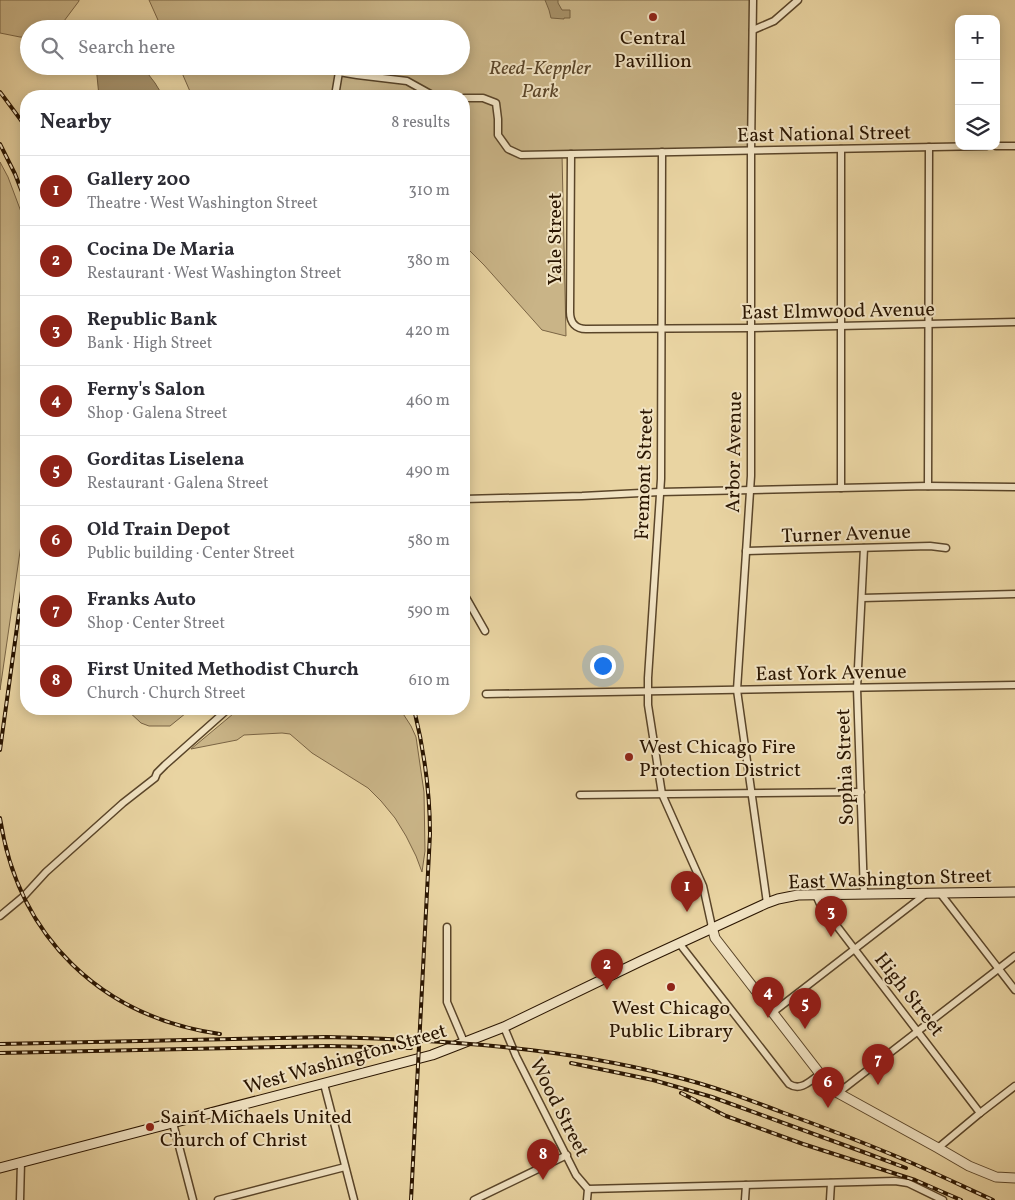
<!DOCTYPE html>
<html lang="en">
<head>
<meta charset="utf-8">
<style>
  :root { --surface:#fff; --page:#f2f2f3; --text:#2b2b33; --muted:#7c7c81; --line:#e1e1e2; --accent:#8f2418 }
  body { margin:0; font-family:Vollkorn,serif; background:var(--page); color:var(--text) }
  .controls { position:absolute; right:15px; top:15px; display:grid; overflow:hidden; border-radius:10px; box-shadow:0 2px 12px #0003 }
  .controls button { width:45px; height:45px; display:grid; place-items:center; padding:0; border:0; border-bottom:1px solid var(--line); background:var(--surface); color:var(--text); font:25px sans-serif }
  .you { position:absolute; left:602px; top:665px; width:18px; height:18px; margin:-12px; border:4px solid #fff; border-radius:50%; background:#1a73e8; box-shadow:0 0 0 8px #1a73e833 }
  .badge { display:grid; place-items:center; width:32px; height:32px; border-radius:50%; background:var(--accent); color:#fff; font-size:16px; font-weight:700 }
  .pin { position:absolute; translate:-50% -41px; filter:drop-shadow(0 1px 2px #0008) }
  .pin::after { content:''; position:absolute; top:26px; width:18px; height:15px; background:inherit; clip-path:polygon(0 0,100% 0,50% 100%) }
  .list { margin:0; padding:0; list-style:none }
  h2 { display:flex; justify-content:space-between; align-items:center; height:65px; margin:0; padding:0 20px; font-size:21px }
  h2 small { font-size:16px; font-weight:400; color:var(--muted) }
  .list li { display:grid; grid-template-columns:32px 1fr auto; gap:15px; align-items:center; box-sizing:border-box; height:70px; padding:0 20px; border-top:1px solid var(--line) }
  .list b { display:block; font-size:19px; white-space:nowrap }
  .list p { margin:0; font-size:16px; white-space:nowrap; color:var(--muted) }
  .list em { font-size:16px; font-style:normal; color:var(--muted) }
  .icon { flex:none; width:28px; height:28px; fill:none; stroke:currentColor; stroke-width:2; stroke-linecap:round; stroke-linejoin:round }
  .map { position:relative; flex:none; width:1015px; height:1200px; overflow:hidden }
  .search { position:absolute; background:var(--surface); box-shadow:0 2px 12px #0003; left:20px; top:20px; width:450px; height:55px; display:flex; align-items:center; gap:12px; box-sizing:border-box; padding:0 18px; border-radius:28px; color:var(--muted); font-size:19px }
  .panel { position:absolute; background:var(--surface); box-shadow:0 2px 12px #0003; left:20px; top:90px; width:450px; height:625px; border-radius:20px }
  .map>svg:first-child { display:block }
  .green { fill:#c9b487; stroke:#7a6444 }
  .water { fill:#a8936b; stroke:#766141 }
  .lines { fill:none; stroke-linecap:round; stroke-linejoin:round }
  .minor-casing { stroke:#5a4529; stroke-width:9 }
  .tertiary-casing { stroke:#5a4529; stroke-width:11 }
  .secondary-casing { stroke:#2a1501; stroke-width:11 }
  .minor { stroke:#f1e3c3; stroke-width:6 }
  .tertiary { stroke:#f1e3c3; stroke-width:9 }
  .secondary { stroke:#f1e3c3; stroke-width:9 }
  .rail-casing { stroke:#2a1501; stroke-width:4 }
  .rail { stroke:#f1e3c3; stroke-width:2; stroke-dasharray:5.5; stroke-linecap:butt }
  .poi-dot { fill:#8f2418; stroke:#f1e3c3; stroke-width:2 }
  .labels { text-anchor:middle; stroke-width:4; stroke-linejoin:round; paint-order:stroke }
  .poi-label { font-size:20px; fill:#2a1501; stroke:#f1e3c3 }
  .park-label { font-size:20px; font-style:italic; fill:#5a4529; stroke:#f1e3c3 }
  .street-label { font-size:20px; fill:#2a1501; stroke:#f1e3c3 }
</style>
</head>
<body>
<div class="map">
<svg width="1015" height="1200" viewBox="0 0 1015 1200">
  <rect width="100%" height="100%" fill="#e9d4a2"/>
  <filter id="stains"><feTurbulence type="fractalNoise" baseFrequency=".004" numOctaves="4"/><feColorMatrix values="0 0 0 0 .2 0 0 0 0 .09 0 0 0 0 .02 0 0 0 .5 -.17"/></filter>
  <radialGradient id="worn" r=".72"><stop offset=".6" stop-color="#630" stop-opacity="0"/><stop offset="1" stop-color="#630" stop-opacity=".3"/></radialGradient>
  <g class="green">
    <polygon points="0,0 79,0 79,1 58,29 29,29 29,37 20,37 0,33"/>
    <polygon points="149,0 751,0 751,151 562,154 566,336 542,330 484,265 464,245 464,96 192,96 179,66 461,66 461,29 162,29"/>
    <polygon points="0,162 8,177 26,225 26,510 0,690"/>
    <polygon points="126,709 191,709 170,726 149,726 141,723"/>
    <polygon points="239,709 400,709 411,726 416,737 424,792 425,851 422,872 416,856 406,836 395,818 381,801 368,788 312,753 290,734 282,733 244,735 237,740 191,749"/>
  </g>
  <g class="water">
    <polygon points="545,0 558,0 558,3 562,10 570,10 570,18 564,18 564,19 551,18 549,10"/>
    <polygon points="96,66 142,66 155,83 163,96 99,96"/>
  </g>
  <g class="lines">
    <g class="minor-casing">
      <g id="minor">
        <polyline points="753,0 751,151 751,476 737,690 767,903"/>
        <polyline points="753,30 774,21 798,0"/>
        <polyline points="335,96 339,72 357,75 407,81 434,96"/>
        <polyline points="464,98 483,98 496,103 498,119 498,135 508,149 521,155 987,146"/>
        <polyline points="996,146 1015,146"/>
        <polyline points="841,149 841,488"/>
        <polyline points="662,152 661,479 648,678 648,705 662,794 703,886 712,927"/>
        <path d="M571 154 570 312C570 323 576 329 586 329L751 328 1015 322"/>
        <polyline points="928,486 929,147"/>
        <polyline points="464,499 582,496 660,492 795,489 928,486 1015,487"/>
        <polyline points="864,548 857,688 864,894"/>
        <polyline points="746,551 930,546 946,548"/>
        <polyline points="464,594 485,631"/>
        <polyline points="862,598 1015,594"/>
        <polyline points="486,694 1015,685"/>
        <polyline points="580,795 861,792"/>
        <polyline points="940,893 1015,990"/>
        <polyline points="816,895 820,904 980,1113"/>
        <polyline points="0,916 24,896 46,872 123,803 155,778 157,773 165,765 228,709"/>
        <polyline points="447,927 447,1002 464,1042"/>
        <path d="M679 943 789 1084C801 1092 811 1080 820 1074"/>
        <polyline points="772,1013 927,893"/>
        <polyline points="504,1027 516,1056 576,1175 588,1189 587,1200"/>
        <polyline points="324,1084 354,1200"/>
        <polyline points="838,1093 1015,956"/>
        <polyline points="173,1123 193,1200"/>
        <polyline points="938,1148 980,1113 1015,1086"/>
        <polyline points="588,1189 895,1181 908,1183 943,1200"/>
        <polyline points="20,1200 21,1162"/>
        <polyline points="218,1200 345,1167"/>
        <polyline points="474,1200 567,1155"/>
        <polyline points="745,1200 746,1185"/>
        <polyline points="830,1200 831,1183"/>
      </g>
    </g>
    <g class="tertiary-casing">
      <polyline id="tertiary" points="712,927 715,938 831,1088 838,1093 938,1148 969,1166 996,1177 1015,1178"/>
    </g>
    <g class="secondary-casing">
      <polyline id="secondary" points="0,1168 432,1055 504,1027 643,960 767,903 778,899 798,895 1015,892"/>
    </g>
    <use href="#minor" class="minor"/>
    <use href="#tertiary" class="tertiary"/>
    <use href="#secondary" class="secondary"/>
    <g class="rail-casing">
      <g id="rail">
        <polyline points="0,92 26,127"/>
        <polyline points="0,144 15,174 26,202"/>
        <polyline points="0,750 26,562"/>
        <path d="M0 818C18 937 101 1017 220 1034"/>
        <path d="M0 1044 327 1037C443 1040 560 1047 672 1076 710 1085 747 1099 784 1113 820 1126 857 1140 893 1155 927 1169 960 1185 993 1200"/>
        <polyline points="0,1053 328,1046 411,1048"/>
        <polyline points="571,1063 653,1080 712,1097 866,1153 906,1168"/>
        <polyline points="681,1093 726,1116 803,1144 915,1180 961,1200"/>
        <path d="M411 1200 430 834C430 792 424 750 414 709"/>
      </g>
    </g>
    <use href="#rail" class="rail"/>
  </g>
  <g class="poi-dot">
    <circle cx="653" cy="17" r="5"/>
    <circle cx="629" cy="757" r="5"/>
    <circle cx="671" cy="987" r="5"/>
    <circle cx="150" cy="1127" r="5"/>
  </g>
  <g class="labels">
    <g class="poi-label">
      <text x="653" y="44">Central<tspan x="653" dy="23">Pavillion</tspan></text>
      <text x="639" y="753" text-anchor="start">West Chicago Fire<tspan x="639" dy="23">Protection District</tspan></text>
      <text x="671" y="1014">West Chicago<tspan x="671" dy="23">Public Library</tspan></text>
      <text x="160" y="1123" text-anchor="start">Saint Michaels United<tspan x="160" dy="23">Church of Christ</tspan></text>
    </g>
    <g class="park-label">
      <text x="540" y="74">Reed-Keppler<tspan x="540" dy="23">Park</tspan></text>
    </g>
    <g class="street-label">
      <text transform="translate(824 133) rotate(-1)" y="7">East National Street</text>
      <text transform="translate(554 239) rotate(-90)" y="7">Yale Street</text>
      <text transform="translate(838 310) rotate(-1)" y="7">East Elmwood Avenue</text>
      <text transform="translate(733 452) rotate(-89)" y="7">Arbor Avenue</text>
      <text transform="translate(643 474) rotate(-88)" y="7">Fremont Street</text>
      <text transform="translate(846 533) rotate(-2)" y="7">Turner Avenue</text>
      <text transform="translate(831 672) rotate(-1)" y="7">East York Avenue</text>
      <text transform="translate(844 767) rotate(-92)" y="7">Sophia Street</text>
      <text transform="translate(890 878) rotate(-2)" y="7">East Washington Street</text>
      <text transform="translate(910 994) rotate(52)" y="7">High Street</text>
      <text transform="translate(345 1058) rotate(-16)" y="7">West Washington Street</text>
      <text transform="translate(560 1107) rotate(63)" y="7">Wood Street</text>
    </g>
  </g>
  <rect width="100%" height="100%" filter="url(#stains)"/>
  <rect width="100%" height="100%" fill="url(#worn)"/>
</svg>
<div class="controls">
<button>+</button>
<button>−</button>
<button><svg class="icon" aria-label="layers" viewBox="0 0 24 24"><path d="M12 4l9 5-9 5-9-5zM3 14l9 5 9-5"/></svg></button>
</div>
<div class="you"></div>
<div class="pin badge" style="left:687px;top:912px">1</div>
<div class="pin badge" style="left:607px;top:990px">2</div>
<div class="pin badge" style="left:831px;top:937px">3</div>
<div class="pin badge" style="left:768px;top:1018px">4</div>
<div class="pin badge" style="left:805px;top:1029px">5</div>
<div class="pin badge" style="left:828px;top:1108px">6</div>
<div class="pin badge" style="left:878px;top:1085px">7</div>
<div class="pin badge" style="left:543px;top:1180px">8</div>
<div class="search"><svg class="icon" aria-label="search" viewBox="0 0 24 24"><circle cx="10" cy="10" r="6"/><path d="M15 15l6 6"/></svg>Search here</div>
<section class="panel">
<h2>Nearby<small>8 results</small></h2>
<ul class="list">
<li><span class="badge">1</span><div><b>Gallery 200</b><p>Theatre · West Washington Street</p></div><em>310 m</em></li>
<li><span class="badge">2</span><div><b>Cocina De Maria</b><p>Restaurant · West Washington Street</p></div><em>380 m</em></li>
<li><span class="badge">3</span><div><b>Republic Bank</b><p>Bank · High Street</p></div><em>420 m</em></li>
<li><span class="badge">4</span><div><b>Ferny's Salon</b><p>Shop · Galena Street</p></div><em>460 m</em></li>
<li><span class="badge">5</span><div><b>Gorditas Liselena</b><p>Restaurant · Galena Street</p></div><em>490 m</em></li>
<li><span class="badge">6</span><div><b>Old Train Depot</b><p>Public building · Center Street</p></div><em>580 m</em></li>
<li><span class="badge">7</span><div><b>Franks Auto</b><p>Shop · Center Street</p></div><em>590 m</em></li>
<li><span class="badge">8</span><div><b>First United Methodist Church</b><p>Church · Church Street</p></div><em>610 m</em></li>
</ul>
</section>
</div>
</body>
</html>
